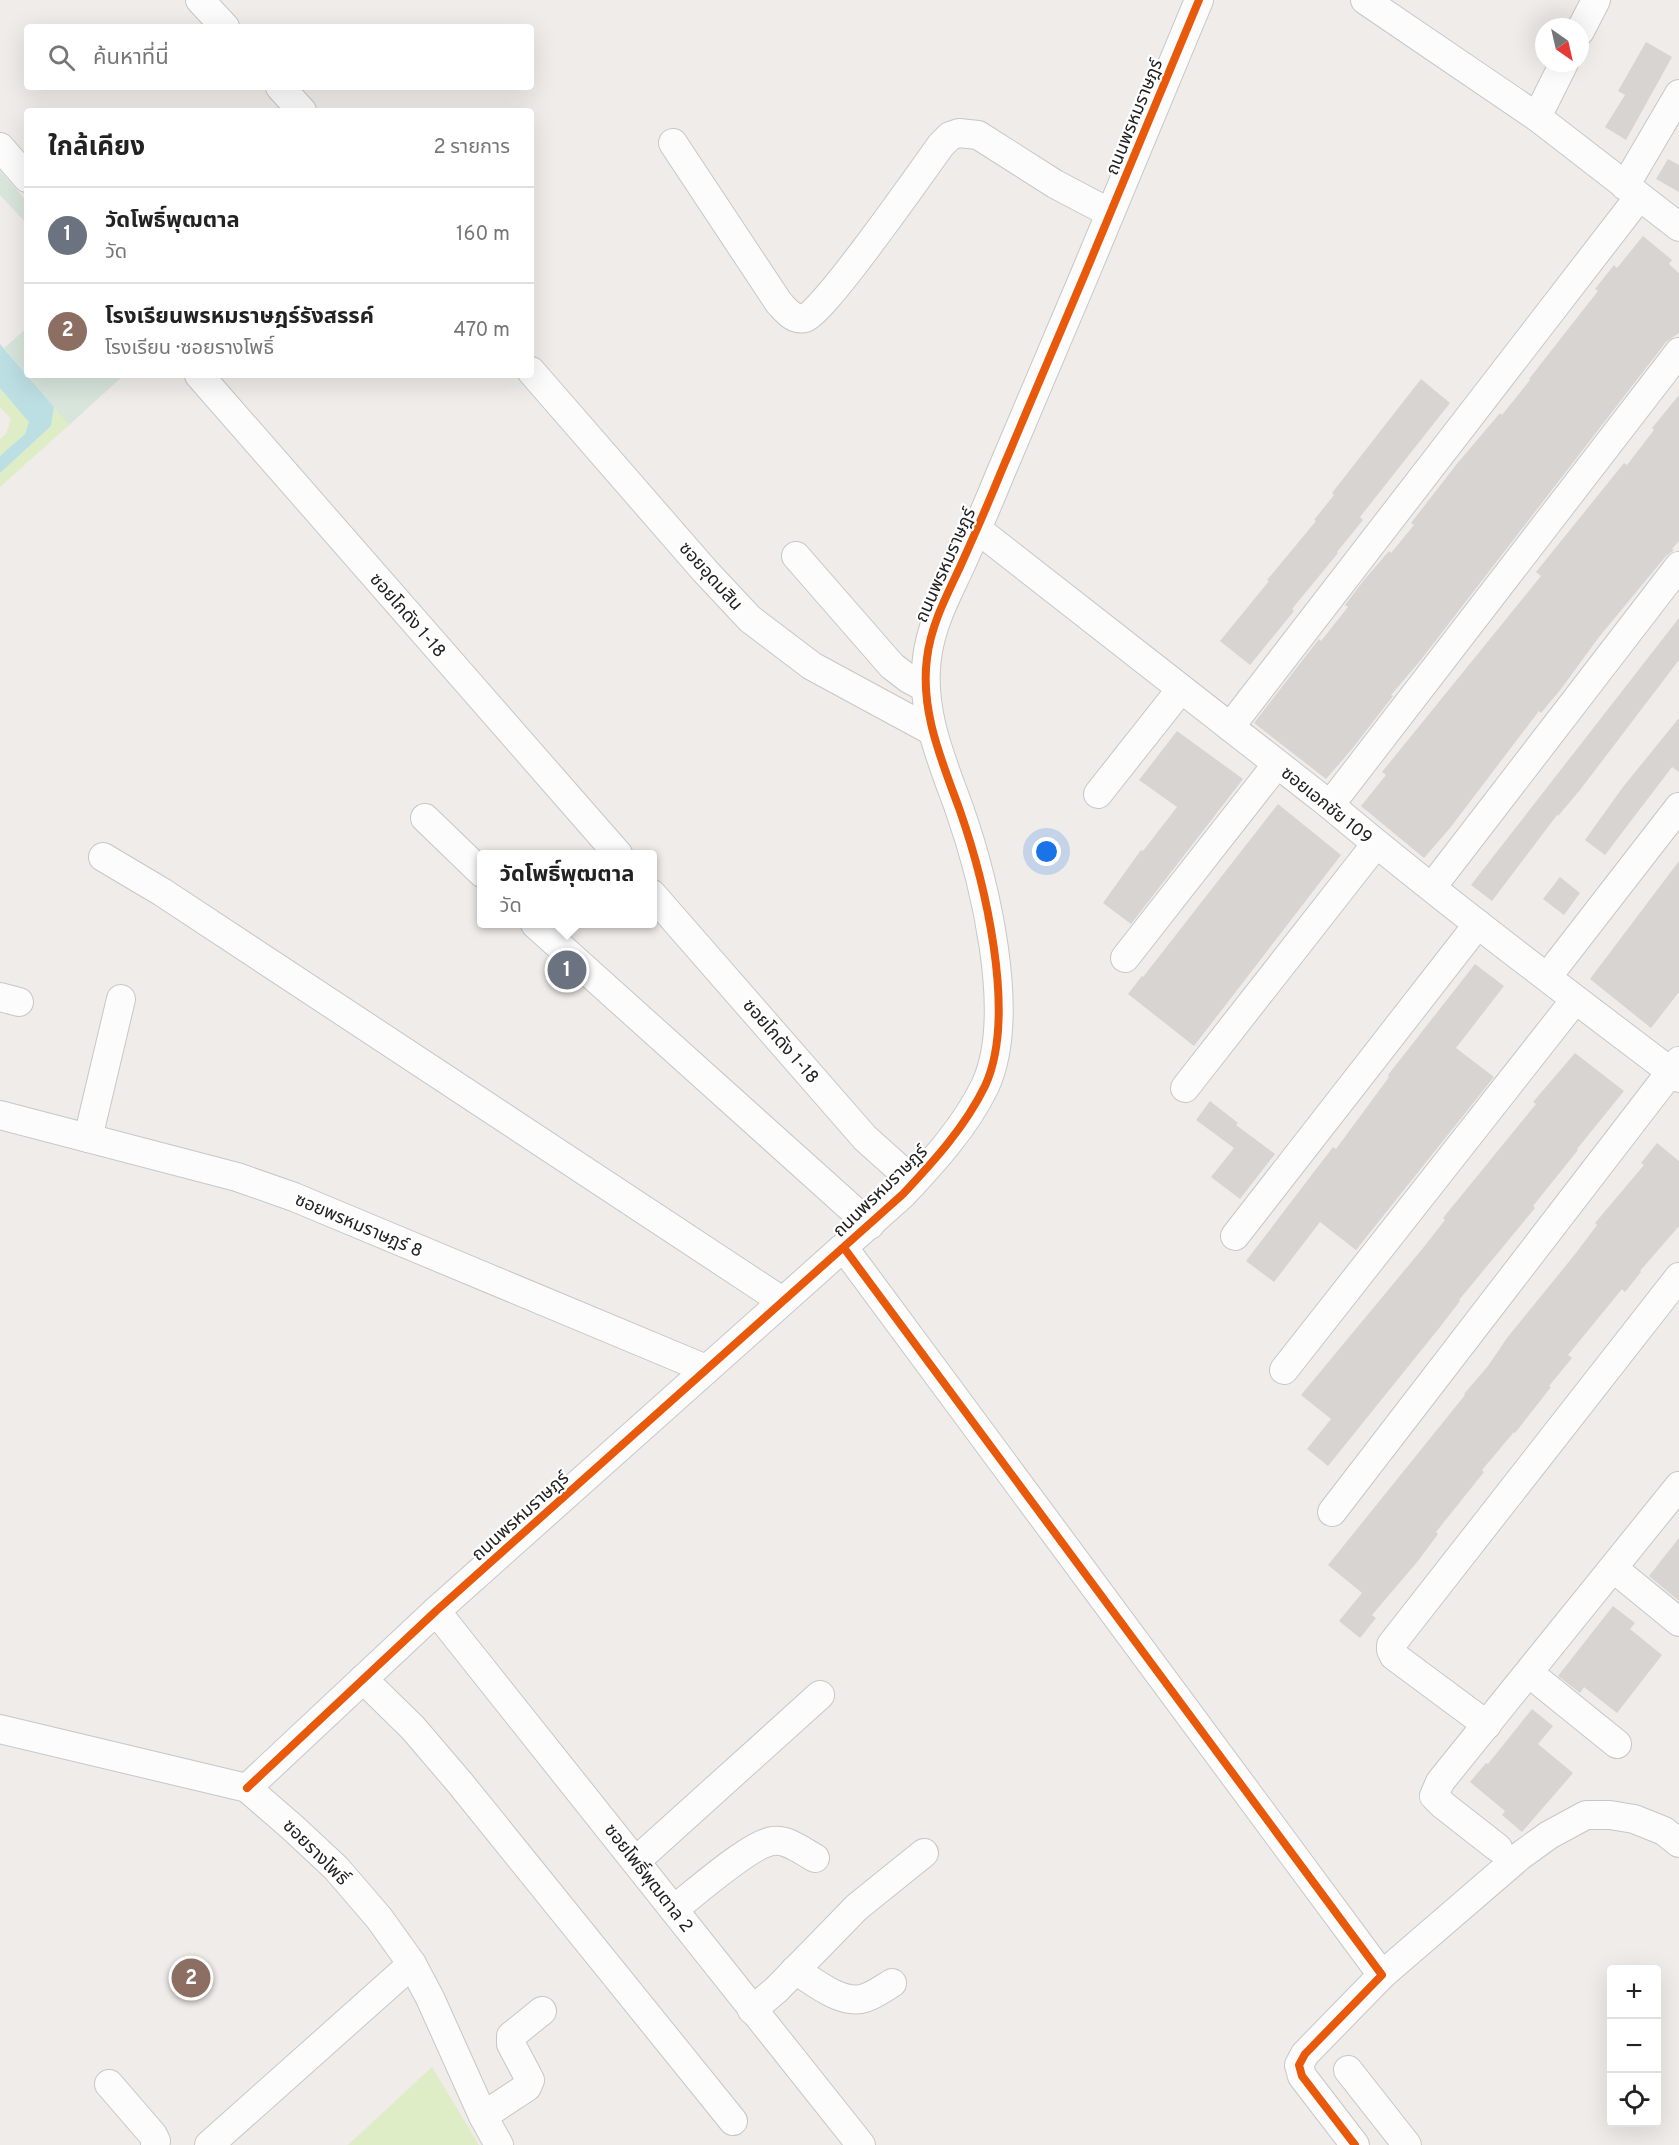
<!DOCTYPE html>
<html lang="th">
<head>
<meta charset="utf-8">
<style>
  :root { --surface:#fff; --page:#f6f6f6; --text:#222; --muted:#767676; --line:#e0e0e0; --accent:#0f766e }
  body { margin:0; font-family:Overpass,"Noto Sans Thai",sans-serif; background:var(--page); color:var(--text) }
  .controls { position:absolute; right:18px; bottom:18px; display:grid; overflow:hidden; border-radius:6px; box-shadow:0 6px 24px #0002 }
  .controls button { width:54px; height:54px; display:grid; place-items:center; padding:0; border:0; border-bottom:2px solid var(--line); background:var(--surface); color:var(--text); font:30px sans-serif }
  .compass { position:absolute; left:1535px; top:18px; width:54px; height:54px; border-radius:50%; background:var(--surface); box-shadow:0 6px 24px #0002; rotate:146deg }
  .you { position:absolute; left:1047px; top:852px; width:21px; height:21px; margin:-15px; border:4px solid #fff; border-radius:50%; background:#1a73e8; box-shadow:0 0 0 9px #1a73e833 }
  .badge { display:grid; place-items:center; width:39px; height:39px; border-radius:50%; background:var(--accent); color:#fff; font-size:20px; font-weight:700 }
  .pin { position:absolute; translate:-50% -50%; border:3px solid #fff; box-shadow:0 2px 6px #0006 }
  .popup { position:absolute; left:477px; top:850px; width:180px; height:78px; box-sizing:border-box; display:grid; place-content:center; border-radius:6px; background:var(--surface); filter:drop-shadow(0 2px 4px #0005); font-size:20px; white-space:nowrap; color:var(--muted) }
  .popup b { font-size:22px; color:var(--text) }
  .popup::after { content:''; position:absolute; left:50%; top:100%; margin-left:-12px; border:12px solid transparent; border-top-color:var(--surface) }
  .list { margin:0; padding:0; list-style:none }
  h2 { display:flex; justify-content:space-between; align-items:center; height:78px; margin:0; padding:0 24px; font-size:26px }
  h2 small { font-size:20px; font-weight:400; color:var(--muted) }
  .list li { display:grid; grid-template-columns:39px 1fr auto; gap:18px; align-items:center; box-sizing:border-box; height:96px; padding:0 24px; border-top:2px solid var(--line) }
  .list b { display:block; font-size:22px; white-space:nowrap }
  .list p { margin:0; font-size:20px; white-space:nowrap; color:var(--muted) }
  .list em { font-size:20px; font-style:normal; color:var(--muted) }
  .icon { flex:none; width:33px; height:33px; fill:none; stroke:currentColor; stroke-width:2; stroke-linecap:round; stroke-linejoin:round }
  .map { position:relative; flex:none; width:1679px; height:2145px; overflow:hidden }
  .search { position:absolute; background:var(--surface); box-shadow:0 6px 24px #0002; left:24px; top:24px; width:510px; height:66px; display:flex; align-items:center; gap:15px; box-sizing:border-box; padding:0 21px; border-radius:6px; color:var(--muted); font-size:22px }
  .panel { position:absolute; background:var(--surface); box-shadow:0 6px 24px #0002; left:24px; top:108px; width:510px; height:270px; border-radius:6px }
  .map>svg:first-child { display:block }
  .grass { fill:#dfedc7 }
  .wetland { fill:#d7e5db }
  .water { fill:#bcdfe3 }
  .building { fill:#d8d4d2 }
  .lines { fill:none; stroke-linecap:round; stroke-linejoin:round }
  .minor-casing { stroke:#c8c7c5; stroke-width:30 }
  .minor { stroke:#fdfcfc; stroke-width:28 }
  .cycleway-casing { stroke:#fff; stroke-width:11 }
  .cycleway { stroke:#e8590c; stroke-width:8 }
  .labels { text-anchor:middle; stroke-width:4.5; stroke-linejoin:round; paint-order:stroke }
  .street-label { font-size:18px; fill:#212121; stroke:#fff }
</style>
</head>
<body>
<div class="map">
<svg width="1679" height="2145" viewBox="0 0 1679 2145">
  <rect width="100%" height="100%" fill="#efece9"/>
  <g class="grass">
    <polygon points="0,388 30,422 25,434 0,456 0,439 6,434 11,419 0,407"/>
    <polygon points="54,407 69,425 0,487 0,473 51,426"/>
    <polygon points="432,2067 479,2145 348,2145"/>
  </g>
  <g class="wetland">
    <polygon points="0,171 27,202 27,224 0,195"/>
    <polygon points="27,328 27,375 124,375 69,425 4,348"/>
  </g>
  <polygon class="water" points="0,344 54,407 51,426 0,473 0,456 25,434 29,422 0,388"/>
  <g class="building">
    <polygon points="1646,42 1672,57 1626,140 1605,127 1625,95 1618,91"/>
    <polygon points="1668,159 1679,165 1679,192 1656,179"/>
    <polygon points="1643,236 1672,260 1669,264 1679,273 1679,333 1666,342 1420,661 1391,695 1393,696 1352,749 1326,779 1254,723 1319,639 1321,641 1348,607 1345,605 1364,580 1389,551 1391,553 1414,525 1411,523 1456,465 1500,413 1502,415 1530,380 1529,379 1598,291 1595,289 1614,265 1617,268"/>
    <polygon points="1421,379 1450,403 1360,517 1363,520 1337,552 1338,553 1292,609 1294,611 1250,665 1220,641 1269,581 1267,580 1316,521 1314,520 1334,495 1332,493"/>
    <polygon points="1679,395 1679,541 1672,549 1674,550 1666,556 1599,637 1561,689 1541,713 1539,711 1450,828 1424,858 1361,806 1386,775 1382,772 1541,576 1536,572 1624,463 1627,465 1654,430 1652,428"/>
    <polygon points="1679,618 1679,660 1580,790 1558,816 1557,815 1492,901 1471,885"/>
    <polygon points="1679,718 1679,772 1672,767 1605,855 1585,840 1623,787"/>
    <polygon points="1177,731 1243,779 1131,924 1103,903 1141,850 1143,851 1177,807 1139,780"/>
    <polygon points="1278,804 1341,855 1194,1046 1128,994 1142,976 1143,977"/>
    <polygon points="1679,861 1679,992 1651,1028 1590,979"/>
    <polygon points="1560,877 1580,893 1564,915 1543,899"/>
    <polygon points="1475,964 1504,986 1456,1048 1494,1077 1356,1250 1320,1222 1274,1282 1246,1261 1333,1147 1336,1149 1389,1077 1388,1075"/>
    <polygon points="1575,1053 1624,1091 1577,1149 1578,1150 1533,1206 1535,1208 1459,1300 1460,1301 1440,1327 1328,1466 1307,1449 1331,1419 1301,1395 1423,1248 1445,1220 1443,1218 1536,1104 1533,1102"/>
    <polygon points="1210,1101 1238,1123 1236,1125 1275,1154 1240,1199 1211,1177 1234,1148 1196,1120"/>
    <polygon points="1657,1143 1679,1161 1679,1226 1640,1271 1641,1272 1625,1292 1622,1289 1568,1355 1572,1358 1549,1386 1551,1387 1515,1433 1514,1432 1482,1470 1484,1472 1436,1532 1438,1534 1418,1561 1372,1615 1376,1618 1360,1638 1339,1621 1362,1593 1328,1565 1465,1395 1464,1394 1488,1366 1507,1338 1576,1253 1597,1225 1595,1223 1644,1165 1641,1163"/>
    <polygon points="1679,1538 1679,1601 1649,1576"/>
    <polygon points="1613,1606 1635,1623 1630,1629 1662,1655 1617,1713 1584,1687 1580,1693 1558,1676"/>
    <polygon points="1532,1709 1553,1726 1538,1744 1573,1773 1522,1832 1502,1815 1505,1811 1470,1782 1486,1763 1488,1764"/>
  </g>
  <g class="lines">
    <g class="minor-casing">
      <g id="minor">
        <polyline points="200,0 225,27"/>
        <polyline points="1365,0 1537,117 1679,227"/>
        <polyline points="1580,31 1596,0"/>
        <polyline points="280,87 302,111"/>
        <polyline points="1537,117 1564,63"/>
        <path d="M673 143 779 303C786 310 793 321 805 318 823 313 923 170 941 145L950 136 959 133 978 135 1055 184 1110 213"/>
        <polyline points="0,147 27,178"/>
        <polyline points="1625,186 1679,94"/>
        <polyline points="531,371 705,571 750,619 812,666 932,731"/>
        <polyline points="199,375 618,854"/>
        <path d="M977 529 1330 805C1443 900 1562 989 1679 1078"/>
        <polyline points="796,556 892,666 909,679 924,687"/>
        <polyline points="1230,727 1639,197"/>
        <polyline points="1098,794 1181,689"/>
        <polyline points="1330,805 1679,352"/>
        <polyline points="425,818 482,873"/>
        <polyline points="103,857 162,892 782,1301"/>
        <polyline points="1432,887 1679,566"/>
        <polyline points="652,894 865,1138 914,1182"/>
        <polyline points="535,924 870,1225"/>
        <polyline points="1125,958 1277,764"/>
        <polyline points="1548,976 1679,807"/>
        <polyline points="0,997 19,1002"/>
        <polyline points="1185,1088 1376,844"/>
        <polyline points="0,1115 237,1177 294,1197 706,1369"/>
        <polyline points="88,1138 121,999"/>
        <polyline points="1235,1236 1478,924"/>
        <polyline points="844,1248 1382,1975 1305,2054 1299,2065 1302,2076 1355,2145"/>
        <polyline points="1284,1370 1575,1000"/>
        <polyline points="1332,1512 1679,1061"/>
        <polyline points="1613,1568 1679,1622"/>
        <polyline points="436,1611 861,2145"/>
        <polyline points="1529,1673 1617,1744"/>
        <polyline points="363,1679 413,1728 460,1783 733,2121"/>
        <polyline points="1487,1725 1394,1656 1391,1650 1391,1645 1679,1277"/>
        <polyline points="0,1729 247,1788 292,1827 336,1868 379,1918 412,1964 430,1998 483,2116 499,2145"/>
        <path d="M247 1788 436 1611 903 1194C934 1161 965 1127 985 1086 1018 1015 984 879 959 808 941 759 920 710 927 658 931 625 946 597 960 567 974 536 988 504 1001 472 1068 315 1134 158 1199 0"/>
        <polyline points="1498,1848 1443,1805 1434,1796 1440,1782 1679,1486"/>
        <polyline points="636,1861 820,1695"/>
        <path d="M674 1909C694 1894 751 1843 773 1841 788 1839 802 1851 815 1858"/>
        <path d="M795 1970C813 1981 839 2003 861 1999 872 1997 882 1989 892 1983"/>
        <polyline points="1382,1975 1520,1856 1549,1835 1586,1815 1610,1815 1634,1819 1664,1831 1679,1843"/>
        <polyline points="752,2010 776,1990 857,1907 924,1853"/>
        <polyline points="1348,2070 1407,2145"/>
        <polyline points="109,2084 153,2135 156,2141 155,2145"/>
        <polyline points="483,2116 527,2087 530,2080 511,2044 511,2036 542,2011"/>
        <polyline points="209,2145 412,1964"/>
      </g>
    </g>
    <use href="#minor" class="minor"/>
    <g class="cycleway-casing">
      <g id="cycleway">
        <polyline points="844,1248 1382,1975 1305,2054 1299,2065 1302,2076 1355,2145"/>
        <path d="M247 1788 436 1611 903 1194C934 1161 965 1127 985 1086 1018 1015 984 879 959 808 941 759 920 710 927 658 931 625 946 597 960 567 974 536 988 504 1001 472 1068 315 1134 158 1199 0"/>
      </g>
    </g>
    <use href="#cycleway" class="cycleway"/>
  </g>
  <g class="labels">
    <g class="street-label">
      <text transform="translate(1134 117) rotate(-68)" y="6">ถนนพรหมราษฎร์</text>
      <text transform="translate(945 565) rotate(-66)" y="6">ถนนพรหมราษฎร์</text>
      <text transform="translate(711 576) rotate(48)" y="6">ซอยอุดมสิน</text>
      <text transform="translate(408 615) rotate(49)" y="6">ซอยโกดัง 1-18</text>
      <text transform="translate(1327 805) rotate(39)" y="6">ซอยเอกชัย 109</text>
      <text transform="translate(781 1041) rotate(49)" y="6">ซอยโกดัง 1-18</text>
      <text transform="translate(880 1191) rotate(-44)" y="6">ถนนพรหมราษฎร์</text>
      <text transform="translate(359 1225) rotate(23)" y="6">ซอยพรหมราษฎร์ 8</text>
      <text transform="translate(520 1516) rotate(-42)" y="6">ถนนพรหมราษฎร์</text>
      <text transform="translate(316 1852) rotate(45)" y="6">ซอยรางโพธิ์</text>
      <text transform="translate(649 1878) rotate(52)" y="6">ซอยโพธิ์พุฒตาล 2</text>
    </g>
  </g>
</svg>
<div class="controls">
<button>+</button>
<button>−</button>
<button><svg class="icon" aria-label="locate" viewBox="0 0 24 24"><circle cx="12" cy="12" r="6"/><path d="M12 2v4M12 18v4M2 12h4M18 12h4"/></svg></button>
</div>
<svg class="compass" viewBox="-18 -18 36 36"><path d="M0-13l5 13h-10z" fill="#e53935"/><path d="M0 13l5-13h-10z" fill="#767676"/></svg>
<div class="you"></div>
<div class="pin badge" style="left:567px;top:970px;background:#6b7280">1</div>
<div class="popup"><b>วัดโพธิ์พุฒตาล</b>วัด</div>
<div class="pin badge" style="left:191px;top:1978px;background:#8d6e63">2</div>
<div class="search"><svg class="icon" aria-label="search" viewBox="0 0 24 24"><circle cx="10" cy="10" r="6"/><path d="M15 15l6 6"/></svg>ค้นหาที่นี่</div>
<section class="panel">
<h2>ใกล้เคียง<small>2 รายการ</small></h2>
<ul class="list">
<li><span class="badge" style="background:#6b7280">1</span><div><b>วัดโพธิ์พุฒตาล</b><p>วัด</p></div><em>160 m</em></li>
<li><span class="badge" style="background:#8d6e63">2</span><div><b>โรงเรียนพรหมราษฎร์รังสรรค์</b><p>โรงเรียน · ซอยรางโพธิ์</p></div><em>470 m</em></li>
</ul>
</section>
</div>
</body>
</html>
